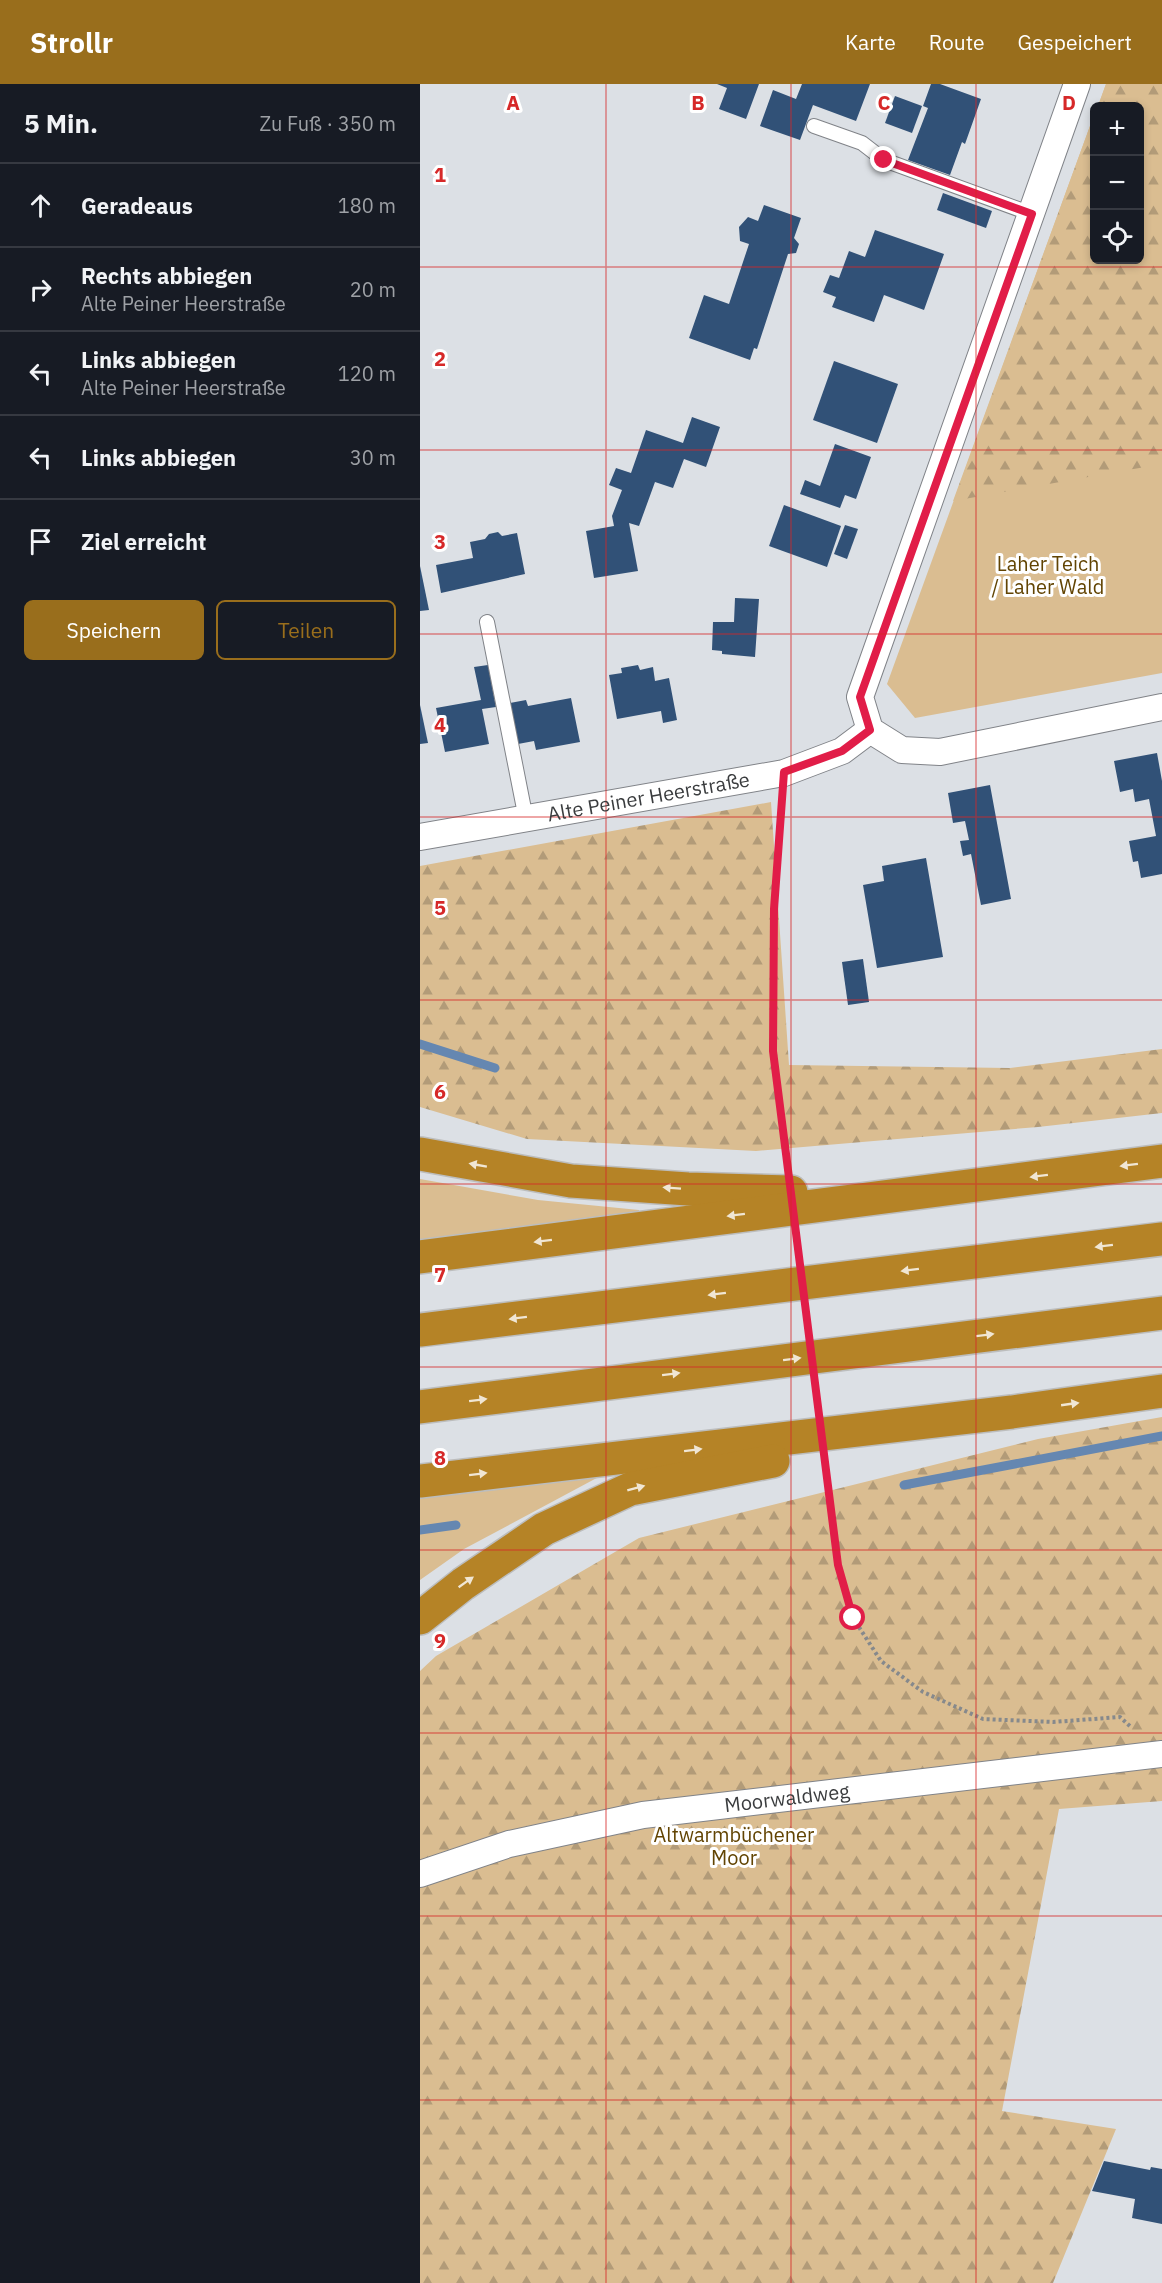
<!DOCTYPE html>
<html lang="de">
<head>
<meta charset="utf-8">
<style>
  :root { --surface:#171b24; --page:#20242c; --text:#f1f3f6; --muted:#9ea1a6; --line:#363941; --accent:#996e1c }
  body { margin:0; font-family:"IBM Plex Sans",sans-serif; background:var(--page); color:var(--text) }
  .controls { position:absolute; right:18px; top:18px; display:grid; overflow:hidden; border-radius:9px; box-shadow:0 3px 9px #0003 }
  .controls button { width:54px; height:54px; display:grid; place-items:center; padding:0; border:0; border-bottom:2px solid var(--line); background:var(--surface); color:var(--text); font:30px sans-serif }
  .stop { position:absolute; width:18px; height:18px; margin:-14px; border:4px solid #e11d48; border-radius:50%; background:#fff }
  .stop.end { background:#e11d48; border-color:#fff; box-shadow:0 2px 6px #0008 }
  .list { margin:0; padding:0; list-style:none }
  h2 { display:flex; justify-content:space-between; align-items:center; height:78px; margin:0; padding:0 24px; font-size:26px }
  h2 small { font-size:20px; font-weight:400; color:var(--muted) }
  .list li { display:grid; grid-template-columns:39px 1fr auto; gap:18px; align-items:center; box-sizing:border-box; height:84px; padding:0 24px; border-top:2px solid var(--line) }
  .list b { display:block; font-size:22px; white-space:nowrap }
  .list p { margin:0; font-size:20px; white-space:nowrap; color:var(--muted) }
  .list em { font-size:20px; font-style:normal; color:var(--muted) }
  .actions { display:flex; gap:12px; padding:18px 24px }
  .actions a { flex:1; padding:14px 0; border:2px solid var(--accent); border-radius:9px; text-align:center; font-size:21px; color:var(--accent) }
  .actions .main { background:var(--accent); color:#fff }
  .icon { flex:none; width:33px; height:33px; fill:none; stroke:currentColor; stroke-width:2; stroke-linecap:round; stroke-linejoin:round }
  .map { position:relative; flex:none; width:742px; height:2199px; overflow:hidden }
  header { display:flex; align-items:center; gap:36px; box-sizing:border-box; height:84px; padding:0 30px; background:var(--accent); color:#fff }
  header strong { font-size:28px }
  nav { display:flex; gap:33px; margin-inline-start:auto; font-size:21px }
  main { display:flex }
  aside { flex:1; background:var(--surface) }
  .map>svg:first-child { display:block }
  .green { fill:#dabd91 }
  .forest { fill:url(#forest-firs) }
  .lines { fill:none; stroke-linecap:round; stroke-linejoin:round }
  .stream { stroke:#6587b1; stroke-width:9 }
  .building { fill:#315177 }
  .service-casing { stroke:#808388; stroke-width:16 }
  .minor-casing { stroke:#808388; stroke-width:28 }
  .motorway-casing { stroke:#bcbdbd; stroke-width:36 }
  .path { stroke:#86898c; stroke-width:4; stroke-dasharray:3 3; stroke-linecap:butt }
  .service { stroke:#fff; stroke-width:14 }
  .minor { stroke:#fff; stroke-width:26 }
  .motorway { stroke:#b58326; stroke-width:33 }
  .path-bridge { stroke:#86898c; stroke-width:4; stroke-dasharray:3 3; stroke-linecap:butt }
  .oneway { fill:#f0e6d4 }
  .route { stroke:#e11d48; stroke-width:8 }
  .grid { fill:none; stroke:#d62828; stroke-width:1.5; stroke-opacity:0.55 }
  .labels { text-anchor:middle; stroke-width:6; stroke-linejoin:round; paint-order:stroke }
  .park-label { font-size:20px; fill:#624403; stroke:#fff }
  .street-label { font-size:20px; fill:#3a3c3e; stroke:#fff }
  .grid-label { font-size:20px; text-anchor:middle; font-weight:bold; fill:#d62828; stroke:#fff; stroke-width:6; stroke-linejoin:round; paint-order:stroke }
</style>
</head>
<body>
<header>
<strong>Strollr</strong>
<nav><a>Karte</a><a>Route</a><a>Gespeichert</a></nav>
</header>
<main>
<aside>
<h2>5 Min.<small>Zu Fuß · 350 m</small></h2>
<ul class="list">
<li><svg class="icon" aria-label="ahead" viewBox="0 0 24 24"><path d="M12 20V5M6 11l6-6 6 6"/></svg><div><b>Geradeaus</b></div><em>180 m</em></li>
<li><svg class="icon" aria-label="right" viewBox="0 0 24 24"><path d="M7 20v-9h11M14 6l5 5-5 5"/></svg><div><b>Rechts abbiegen</b><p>Alte Peiner Heerstraße</p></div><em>20 m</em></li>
<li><svg class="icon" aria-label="left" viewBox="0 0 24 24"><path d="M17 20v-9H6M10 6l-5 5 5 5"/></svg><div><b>Links abbiegen</b><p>Alte Peiner Heerstraße</p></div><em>120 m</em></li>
<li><svg class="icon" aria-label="left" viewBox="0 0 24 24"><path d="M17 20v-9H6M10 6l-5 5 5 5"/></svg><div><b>Links abbiegen</b></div><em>30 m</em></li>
<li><svg class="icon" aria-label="arrive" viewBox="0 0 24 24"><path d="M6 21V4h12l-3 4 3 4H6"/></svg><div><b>Ziel erreicht</b></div></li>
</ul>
<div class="actions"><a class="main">Speichern</a><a>Teilen</a></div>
</aside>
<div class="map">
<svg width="742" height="2199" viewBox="0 0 742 2199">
  <defs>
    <pattern id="forest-firs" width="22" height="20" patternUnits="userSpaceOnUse" patternTransform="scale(1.5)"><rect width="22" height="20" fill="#dabd91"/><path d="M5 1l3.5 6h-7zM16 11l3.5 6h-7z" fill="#b29b78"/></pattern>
  </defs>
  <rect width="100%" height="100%" fill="#dce0e5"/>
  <g class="green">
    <polygon points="686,0 742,0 742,589 495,634 467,600 674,31 674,176 720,176 720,22 678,22"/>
    <polygon points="0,1095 118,1116 219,1126 219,1132 0,1160"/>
    <polygon points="186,1389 44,1465 0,1496 0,1411"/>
  </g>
  <g class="forest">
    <polygon points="686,0 742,0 742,380 533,417 674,31 674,176 720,176 720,22 678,22"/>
    <polygon points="351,718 369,981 590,984 742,965 742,1029 618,1043 336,1067 107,1055 0,1023 0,782"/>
    <polygon points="742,1333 742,1717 639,1725 582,2027 696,2045 633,2199 0,2199 0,1587 16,1572 219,1454 618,1355"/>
  </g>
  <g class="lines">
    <g class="stream">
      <polyline points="0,960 75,984"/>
      <polyline points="484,1401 742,1352"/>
      <polyline points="0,1446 36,1441"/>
    </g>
  </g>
  <g class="building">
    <polygon points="297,0 339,0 326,35 299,25 307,4"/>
    <polygon points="382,0 450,0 436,37 393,21 380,56 340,42 353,6 376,15"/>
    <polygon points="511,0 520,0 561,15 545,60 542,58 530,91 488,76 508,24 503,22"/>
    <polygon points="475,12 502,22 492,49 465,39"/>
    <polygon points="523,109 572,127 566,144 517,126"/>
    <polygon points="344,121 381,134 374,154 379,160 376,169 368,170 337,265 334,264 330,276 269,254 284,211 309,220 329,160 320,157 319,143 328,133 338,137"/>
    <polygon points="455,146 524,170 504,226 464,211 454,238 412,223 416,213 403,208 410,191 419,194 429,167 445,173"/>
    <polygon points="414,277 478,300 457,359 393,336"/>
    <polygon points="272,333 300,343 286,383 264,375 253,404 235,398 219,442 209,439 218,487 174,494 166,447 194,442 192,432 202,406 189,401 196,384 211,389 226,346 263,359"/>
    <polygon points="415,360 451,373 436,415 425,411 420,424 380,410 385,396 400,402"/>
    <polygon points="364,421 421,442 407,483 349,462"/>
    <polygon points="425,441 438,445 427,475 414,470"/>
    <polygon points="78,448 82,452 97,449 105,490 21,509 16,481 53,474 50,458 65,455 69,450"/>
    <polygon points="0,482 9,526 0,527"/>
    <polygon points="315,514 339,515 335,573 302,570 302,567 292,566 293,538 314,538"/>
    <polygon points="68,581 76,623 62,625 69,660 25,668 16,624 61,616 54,583"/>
    <polygon points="218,581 220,586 233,583 235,597 249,594 257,636 243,639 241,627 197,635 189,591 202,589 201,584"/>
    <polygon points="151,614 160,658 116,666 114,657 98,660 90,619 106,616 108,622"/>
    <polygon points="0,621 8,659 0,660"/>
    <polygon points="737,669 742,697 742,790 721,794 718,777 713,778 709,757 736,752 729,715 715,718 713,705 700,708 694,677"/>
    <polygon points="570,701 591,815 561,821 551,770 543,772 540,757 549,756 545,737 533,739 528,709"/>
    <polygon points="506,774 523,873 457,884 443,801 464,797 462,782"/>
    <polygon points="443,875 449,918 428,921 422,878"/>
    <polygon points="684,2077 730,2086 731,2083 742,2085 742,2140 712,2134 715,2115 672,2107"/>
  </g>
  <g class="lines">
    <g class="service-casing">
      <g id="service">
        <polyline points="394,42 442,59 464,76 612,130"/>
        <polyline points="67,538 106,735"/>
      </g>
    </g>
    <g class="minor-casing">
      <g id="minor">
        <polyline points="657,0 440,613 450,646 482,666 520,668 742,623"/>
        <path id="s1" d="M0 753 364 689 422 667 450 646"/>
        <path id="s2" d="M0 1790 89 1760 223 1731 742 1670"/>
      </g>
    </g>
    <g class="motorway-casing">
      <g id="motorway">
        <polyline points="0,1070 151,1097 268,1105 371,1108"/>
        <polyline points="0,1173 742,1077"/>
        <polyline points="0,1246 742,1155"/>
        <polyline points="0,1323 742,1229"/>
        <polyline points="0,1397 592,1328 742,1307"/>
        <polyline points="0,1534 43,1500 124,1445 210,1405 353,1377"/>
      </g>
    </g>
    <g class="path">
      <path d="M360 1014C346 917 353 817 361 719"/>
      <polyline points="418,1481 433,1534 461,1577 503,1608 563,1635 633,1638 700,1633 712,1644"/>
    </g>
    <use href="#service" class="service"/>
    <use href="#minor" class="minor"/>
    <use href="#motorway" class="motorway"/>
    <polyline class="path-bridge" points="360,1014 418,1481"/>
  </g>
  <defs><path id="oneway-solid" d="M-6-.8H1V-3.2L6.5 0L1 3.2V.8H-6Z" transform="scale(1.5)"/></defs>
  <g class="oneway">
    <use href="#oneway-solid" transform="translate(58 1081) rotate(-170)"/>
    <use href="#oneway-solid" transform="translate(709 1081) rotate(173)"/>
    <use href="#oneway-solid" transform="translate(619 1092) rotate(173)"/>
    <use href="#oneway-solid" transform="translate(252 1104) rotate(-176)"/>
    <use href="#oneway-solid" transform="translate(316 1131) rotate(173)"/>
    <use href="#oneway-solid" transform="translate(123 1157) rotate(173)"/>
    <use href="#oneway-solid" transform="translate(684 1162) rotate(173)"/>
    <use href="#oneway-solid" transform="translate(490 1186) rotate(173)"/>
    <use href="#oneway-solid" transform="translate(297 1210) rotate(173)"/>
    <use href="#oneway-solid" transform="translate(98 1234) rotate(173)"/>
    <use href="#oneway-solid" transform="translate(565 1251) rotate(-7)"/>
    <use href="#oneway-solid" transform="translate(372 1275) rotate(-7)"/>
    <use href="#oneway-solid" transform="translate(251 1290) rotate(-7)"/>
    <use href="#oneway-solid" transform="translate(58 1316) rotate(-7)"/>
    <use href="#oneway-solid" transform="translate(650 1320) rotate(-8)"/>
    <use href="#oneway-solid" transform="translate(273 1366) rotate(-7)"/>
    <use href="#oneway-solid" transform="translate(58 1390) rotate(-7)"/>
    <use href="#oneway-solid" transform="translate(216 1404) rotate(-15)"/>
    <use href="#oneway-solid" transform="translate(46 1498) rotate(-35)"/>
  </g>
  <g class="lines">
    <polyline class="route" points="433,1534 418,1481 353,967 354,825 364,688 422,667 450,646 440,613 612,130 464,76"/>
  </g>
  <path class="grid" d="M186 0V2199M371 0V2199M556 0V2199M0 183H742M0 366H742M0 550H742M0 733H742M0 916H742M0 1100H742M0 1283H742M0 1466H742M0 1649H742M0 1832H742M0 2016H742"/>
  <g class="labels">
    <g class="park-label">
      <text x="628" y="487">Laher Teich<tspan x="628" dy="23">/ Laher Wald</tspan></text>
      <text x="314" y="1758">Altwarmbüchener<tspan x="314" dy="23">Moor</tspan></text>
    </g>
    <g class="street-label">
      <text dy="7" stroke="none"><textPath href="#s1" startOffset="232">Alte Peiner Heerstraße</textPath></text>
      <text dy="7" stroke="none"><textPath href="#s2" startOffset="376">Moorwaldweg</textPath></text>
    </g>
  </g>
  <g class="grid-label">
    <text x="93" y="26">A</text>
    <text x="278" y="26">B</text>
    <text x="464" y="26">C</text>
    <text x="649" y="26">D</text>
    <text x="20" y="98">1</text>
    <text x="20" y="282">2</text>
    <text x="20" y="465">3</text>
    <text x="20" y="648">4</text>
    <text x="20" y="831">5</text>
    <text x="20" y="1015">6</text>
    <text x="20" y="1198">7</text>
    <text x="20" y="1381">8</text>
    <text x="20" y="1564">9</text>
  </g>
</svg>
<div class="controls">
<button>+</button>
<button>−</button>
<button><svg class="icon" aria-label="locate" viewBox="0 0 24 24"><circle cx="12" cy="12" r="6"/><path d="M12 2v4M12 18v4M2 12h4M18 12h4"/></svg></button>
</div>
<div class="stop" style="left:433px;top:1534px"></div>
<div class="stop end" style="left:464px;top:76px"></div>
</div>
</main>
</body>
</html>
